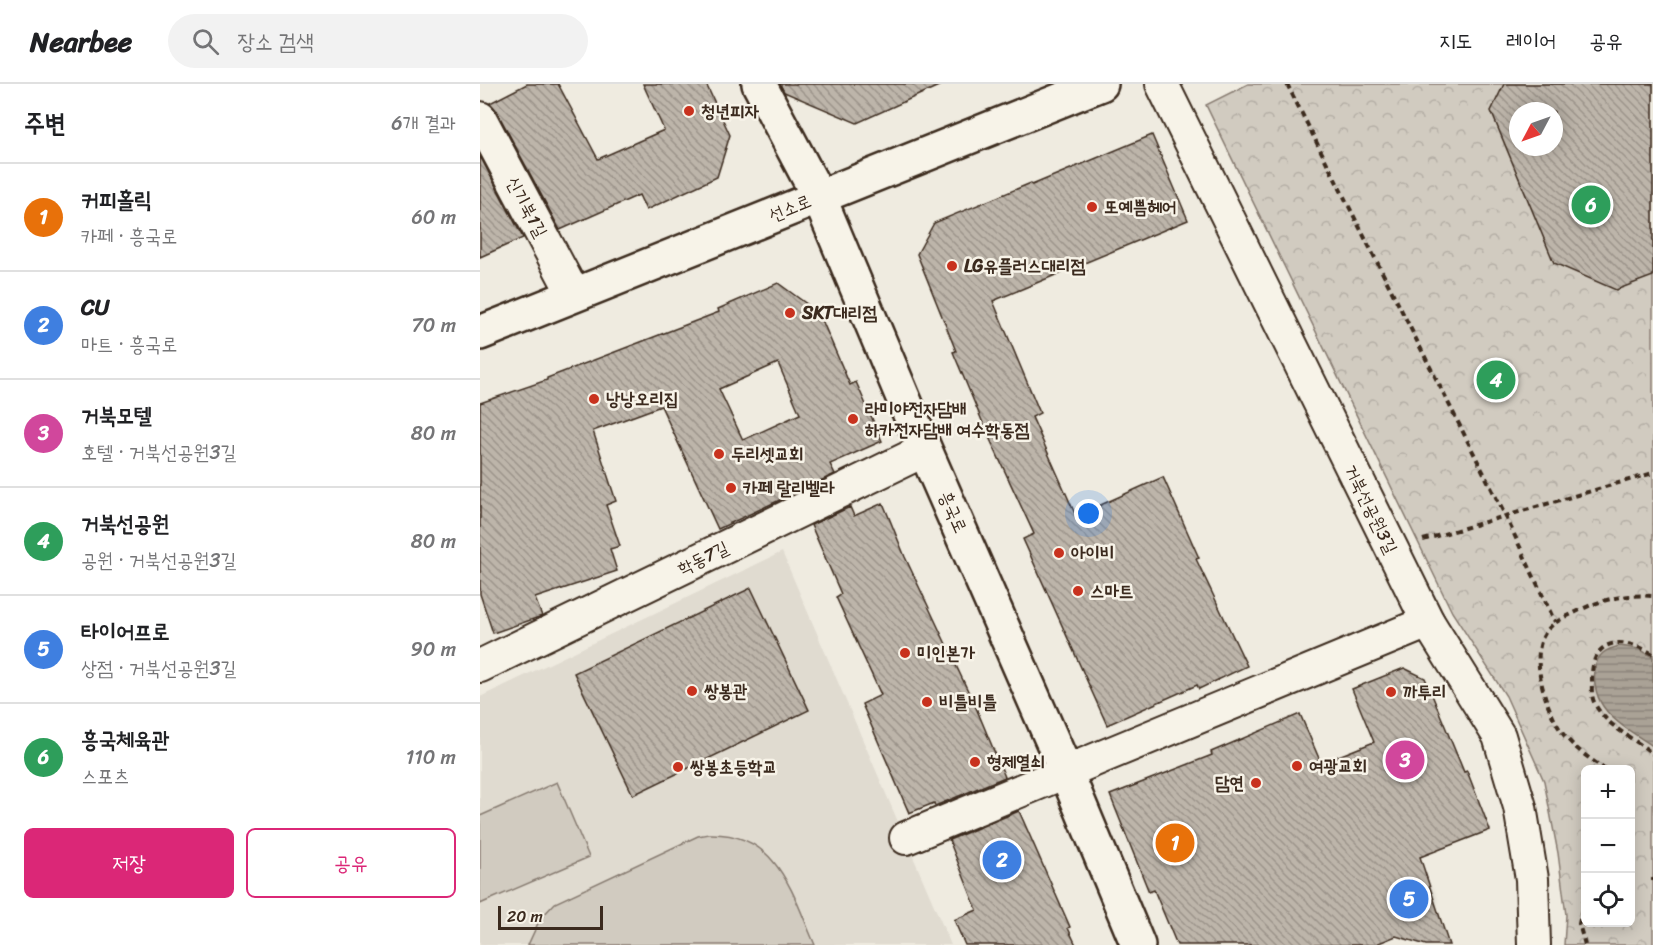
<!DOCTYPE html>
<html lang="ko">
<head>
<meta charset="utf-8">
<style>
  :root { --surface:#fff; --page:#f2f2f2; --text:#202124; --muted:#757577; --line:#e0e0e0; --accent:#db2777 }
  body { margin:0; font-family:Sriracha,"Poor Story",sans-serif; background:var(--page); color:var(--text) }
  .controls { position:absolute; right:18px; bottom:18px; display:grid; overflow:hidden; border-radius:9px; box-shadow:0 3px 15px #0003 }
  .controls button { width:54px; height:54px; display:grid; place-items:center; padding:0; border:0; border-bottom:2px solid var(--line); background:var(--surface); color:var(--text); font:30px sans-serif }
  .compass { position:absolute; left:1029px; top:18px; width:54px; height:54px; border-radius:50%; background:var(--surface); box-shadow:0 3px 15px #0003; rotate:229deg }
  .scale { position:absolute; left:18px; bottom:15px; width:105px; box-sizing:border-box; padding-left:6px; border:3px solid #3b2a1e; border-top:0; font-size:16px; line-height:21px; white-space:nowrap; color:#3b2a1e; -webkit-text-stroke:4px #f7f3e8; paint-order:stroke }
  .you { position:absolute; left:609px; top:430px; width:21px; height:21px; margin:-15px; border:4px solid #fff; border-radius:50%; background:#1a73e8; box-shadow:0 0 0 9px #1a73e833 }
  .badge { display:grid; place-items:center; width:39px; height:39px; border-radius:50%; background:var(--accent); color:#fff; font-size:20px; font-weight:700 }
  .pin { position:absolute; translate:-50% -50%; border:3px solid #fff; box-shadow:0 2px 6px #0006 }
  .list { margin:0; padding:0; list-style:none }
  h2 { display:flex; justify-content:space-between; align-items:center; height:78px; margin:0; padding:0 24px; font-size:26px }
  h2 small { font-size:20px; font-weight:400; color:var(--muted) }
  .list li { display:grid; grid-template-columns:39px 1fr auto; gap:18px; align-items:center; box-sizing:border-box; height:108px; padding:0 24px; border-top:2px solid var(--line) }
  .list b { display:block; font-size:22px; white-space:nowrap }
  .list p { margin:0; font-size:20px; white-space:nowrap; color:var(--muted) }
  .list em { font-size:20px; font-style:normal; color:var(--muted) }
  .actions { display:flex; gap:12px; padding:18px 24px }
  .actions a { flex:1; padding:14px 0; border:2px solid var(--accent); border-radius:9px; text-align:center; font-size:21px; color:var(--accent) }
  .actions .main { background:var(--accent); color:#fff }
  .icon { flex:none; width:33px; height:33px; fill:none; stroke:currentColor; stroke-width:2; stroke-linecap:round; stroke-linejoin:round }
  .map { position:relative; flex:none; width:1173px; height:861px; overflow:hidden }
  header { display:flex; align-items:center; gap:36px; box-sizing:border-box; height:84px; padding:0 30px; background:var(--surface); border-bottom:2px solid var(--line) }
  header strong { font-size:28px }
  nav { display:flex; gap:33px; margin-inline-start:auto; font-size:21px }
  .search { width:420px; height:54px; background:var(--page); display:flex; align-items:center; gap:15px; box-sizing:border-box; padding:0 21px; border-radius:33px; color:var(--muted); font-size:22px }
  main { display:flex }
  aside { flex:1; background:var(--surface) }
  .map>svg:first-child { display:block }
  .built { fill:#e0dbd0 }
  .park { fill:url(#park-crowns); stroke:#867a6f; stroke-width:1.5; fill-rule:evenodd }
  .garden { fill:#d1cbc0; stroke:#867a6f; stroke-width:1.5 }
  .water { fill:url(#water-rules); stroke:#7e7266; stroke-width:1.5 }
  .building { fill:url(#building-back-hatch); stroke:#3b2a1e; stroke-width:1.5; fill-rule:evenodd }
  .lines { fill:none; stroke-linecap:round; stroke-linejoin:round }
  .minor-casing { stroke:#3b2a1e; stroke-width:36 }
  .tertiary-casing { stroke:#3b2a1e; stroke-width:38 }
  .path { stroke:#3b2a1e; stroke-width:4; stroke-dasharray:6 4.5; stroke-linecap:butt }
  .minor { stroke:#f7f3e8; stroke-width:32 }
  .tertiary { stroke:#f7f3e8; stroke-width:33 }
  .poi-dot { fill:#c8321e; stroke:#f7f3e8; stroke-width:2 }
  .labels { text-anchor:middle; stroke-width:5; stroke-linejoin:round; paint-order:stroke }
  .poi-label { font-size:18px; font-weight:bold; fill:#3b2a1e; stroke:#f7f3e8; text-anchor:start }
  .street-label { font-size:18px; fill:#3b2a1e; stroke:#f7f3e8 }
</style>
</head>
<body>
<header>
<strong>Nearbee</strong>
<div class="search"><svg class="icon" aria-label="search" viewBox="0 0 24 24"><circle cx="10" cy="10" r="6"/><path d="M15 15l6 6"/></svg>장소 검색</div>
<nav><a>지도</a><a>레이어</a><a>공유</a></nav>
</header>
<main>
<aside>
<h2>주변<small>6개 결과</small></h2>
<ul class="list">
<li><span class="badge" style="background:#e8710a">1</span><div><b>커피홀릭</b><p>카페 · 흥국로</p></div><em>60 m</em></li>
<li><span class="badge" style="background:#3f7fe0">2</span><div><b>CU</b><p>마트 · 흥국로</p></div><em>70 m</em></li>
<li><span class="badge" style="background:#d1479c">3</span><div><b>거북모텔</b><p>호텔 · 거북선공원3길</p></div><em>80 m</em></li>
<li><span class="badge" style="background:#2e9e5b">4</span><div><b>거북선공원</b><p>공원 · 거북선공원3길</p></div><em>80 m</em></li>
<li><span class="badge" style="background:#3f7fe0">5</span><div><b>타이어프로</b><p>상점 · 거북선공원3길</p></div><em>90 m</em></li>
<li><span class="badge" style="background:#2e9e5b">6</span><div><b>흥국체육관</b><p>스포츠</p></div><em>110 m</em></li>
</ul>
<div class="actions"><a class="main">저장</a><a>공유</a></div>
</aside>
<div class="map">
<svg width="1173" height="861" viewBox="0 0 1173 861">
  <defs>
    <pattern id="park-crowns" width="20" height="18" patternUnits="userSpaceOnUse" patternTransform="scale(1.5)"><rect width="20" height="18" fill="#d1cbc0"/><path d="M2 6a3 3 0 1 1 6 0M12 15a3 3 0 1 1 6 0" fill="none" stroke="#b4aea5"/></pattern>
    <pattern id="water-rules" width="6" height="5" patternUnits="userSpaceOnUse" patternTransform="scale(1.5)"><rect width="6" height="5" fill="#aaa296"/><path d="M0 2.5h6" fill="none" stroke="#8c847a"/></pattern>
    <pattern id="building-back-hatch" width="6" height="6" patternUnits="userSpaceOnUse" patternTransform="scale(1.5)"><rect width="6" height="6" fill="#bdb5aa"/><path d="M-1 5l2 2M0 0l6 6M5-1l2 2" fill="none" stroke="#9b938a"/></pattern>
  </defs>
  <rect width="100%" height="100%" fill="#efebe0"/>
  <filter id="ink" filterUnits="userSpaceOnUse"><feTurbulence type="fractalNoise" baseFrequency=".0167" numOctaves="2"/><feDisplacementMap in="SourceGraphic" scale="12" xChannelSelector="R" yChannelSelector="G"/><feConvolveMatrix kernelMatrix="1 2 1 2 8 2 1 2 1" color-interpolation-filters="sRGB"/></filter>
  <g filter="url(#ink)">
    <polygon class="built" points="302,468 471,861 0,861 0,613"/>
    <path class="park" d="M768 0H1173V861H1084L1086 831 1078 769 1064 697 1026 612 972 528 726 21ZM1038 27H1074V63H1038ZM1106 686H1150V838H1106Z"/>
    <g class="garden">
      <polygon points="77,698 109,773 0,820 0,732"/>
      <path d="M229 750C298 748 312 809 335 861H48L60 835 75 819 218 752Z"/>
    </g>
    <path class="water" d="M1140 562 1159 565 1173 573V662C1143 642 1110 627 1115 585 1117 570 1126 565 1140 562Z"/>
    <g class="building">
      <polygon points="47,0 78,0 118,75 184,46 163,0 226,0 250,51 237,93 166,126 159,111 80,146 16,26 10,19"/>
      <polygon points="300,0 463,0 377,39 304,8"/>
      <path d="M1024 0H1173V192L1136 206 1074 179 1011 27ZM1038 27H1074V63H1038Z"/>
      <polygon points="672,51 708,136 513,217 560,329 552,333 596,432 683,393 719,474 716,475 767,582 719,605 717,601 627,641 543,455 554,450 508,351 473,268 476,267 437,170 454,139 551,99 552,101"/>
      <polygon points="0,72 43,154 0,173"/>
      <path d="M298 199 339 229 370 301 376 298 402 357 350 380 355 390 238 445 181 322 113 347 136 417 126 421 140 462 130 465 137 487 55 514 62 532 13 549 0 510V319L67 296V294L239 228 238 225ZM298 279 320 330 263 356 239 305Z"/>
      <polygon points="403,419 425,473 497,626 525,693 455,722 454,719 429,729 382,620 401,611 356,513 361,510 331,441 370,423 374,432"/>
      <polygon points="271,504 329,626 153,711 94,589"/>
      <polygon points="924,584 945,594 984,688 987,687 1010,746 940,773 969,861 946,861 916,852 894,861 697,861 674,806 669,808 630,711 732,671 731,668 820,630 841,679 894,658 872,605"/>
      <polygon points="539,727 590,843 588,844 596,861 485,861 474,836 497,826 469,756"/>
    </g>
    <g class="lines">
      <g class="minor-casing">
        <g id="minor">
          <polyline points="682,0 948,538 1019,652 1040,723 1052,795 1054,861"/>
          <polyline points="0,34 94,211"/>
          <polyline points="0,582 445,366"/>
          <polyline points="426,754 948,538"/>
        </g>
      </g>
      <g class="tertiary-casing">
        <g id="tertiary">
          <polyline points="279,0 339,113 445,366 586,688 658,861"/>
          <polyline points="0,249 621,0"/>
        </g>
      </g>
      <g class="path">
        <polyline points="807,0 1026,433 1075,538"/>
        <polyline points="943,456 1173,389"/>
        <path d="M1173 570C1144 553 1111 552 1112 595 1112 602 1111 612 1114 618 1125 642 1154 654 1173 670"/>
        <path d="M1126 686C1110 675 1092 663 1081 647 1066 625 1050 575 1064 551 1071 538 1086 533 1098 527 1122 515 1146 510 1173 512"/>
        <polyline points="1173,794 1173,797"/>
        <polyline points="1105,861 1099,840 1106,807"/>
      </g>
      <use href="#minor" class="minor"/>
      <use href="#tertiary" class="tertiary"/>
    </g>
  </g>
  <g class="poi-dot">
    <circle cx="209" cy="27" r="6"/>
    <circle cx="612" cy="123" r="6"/>
    <circle cx="472" cy="182" r="6"/>
    <circle cx="310" cy="229" r="6"/>
    <circle cx="114" cy="315" r="6"/>
    <circle cx="373" cy="335" r="6"/>
    <circle cx="239" cy="370" r="6"/>
    <circle cx="251" cy="404" r="6"/>
    <circle cx="579" cy="469" r="6"/>
    <circle cx="598" cy="507" r="6"/>
    <circle cx="425" cy="569" r="6"/>
    <circle cx="212" cy="607" r="6"/>
    <circle cx="911" cy="608" r="6"/>
    <circle cx="447" cy="618" r="6"/>
    <circle cx="495" cy="678" r="6"/>
    <circle cx="817" cy="682" r="6"/>
    <circle cx="198" cy="683" r="6"/>
    <circle cx="776" cy="699" r="6"/>
  </g>
  <g class="labels">
    <g class="poi-label">
      <text x="221" y="33">청년피자</text>
      <text x="624" y="129">또예쁨헤어</text>
      <text x="484" y="188">LG유플러스대리점</text>
      <text x="322" y="235">SKT대리점</text>
      <text x="126" y="321">낭낭오리집</text>
      <text x="385" y="331">라미야전자담배<tspan x="385" dy="21">하카전자담배 여수학동점</tspan></text>
      <text x="251" y="376">두리셋교회</text>
      <text x="263" y="410">카페 랄리벨라</text>
      <text x="591" y="475">아이비</text>
      <text x="610" y="513">스마트</text>
      <text x="437" y="575">미인본가</text>
      <text x="224" y="613">쌍봉관</text>
      <text x="923" y="614">까투리</text>
      <text x="459" y="624">비틀비틀</text>
      <text x="507" y="684">형제열쇠</text>
      <text x="829" y="688">여광교회</text>
      <text x="210" y="689">쌍봉초등학교</text>
      <text x="764" y="705" text-anchor="end">담연</text>
    </g>
    <g class="street-label">
      <text transform="translate(47 123) rotate(62)" y="6">신기북1길</text>
      <text transform="translate(310 124) rotate(-22)" y="6">선소로</text>
      <text transform="translate(891 425) rotate(64)" y="6">거북선공원3길</text>
      <text transform="translate(473 428) rotate(66)" y="6">흥국로</text>
      <text transform="translate(223 474) rotate(-26)" y="6">학동7길</text>
    </g>
  </g>
</svg>
<div class="controls">
<button>+</button>
<button>−</button>
<button><svg class="icon" aria-label="locate" viewBox="0 0 24 24"><circle cx="12" cy="12" r="6"/><path d="M12 2v4M12 18v4M2 12h4M18 12h4"/></svg></button>
</div>
<svg class="compass" viewBox="-18 -18 36 36"><path d="M0-13l5 13h-10z" fill="#e53935"/><path d="M0 13l5-13h-10z" fill="#757577"/></svg>
<div class="scale">20 m</div>
<div class="you"></div>
<div class="pin badge" style="left:695px;top:759px;background:#e8710a">1</div>
<div class="pin badge" style="left:522px;top:776px;background:#3f7fe0">2</div>
<div class="pin badge" style="left:925px;top:676px;background:#d1479c">3</div>
<div class="pin badge" style="left:1016px;top:296px;background:#2e9e5b">4</div>
<div class="pin badge" style="left:929px;top:815px;background:#3f7fe0">5</div>
<div class="pin badge" style="left:1111px;top:121px;background:#2e9e5b">6</div>
</div>
</main>
</body>
</html>
